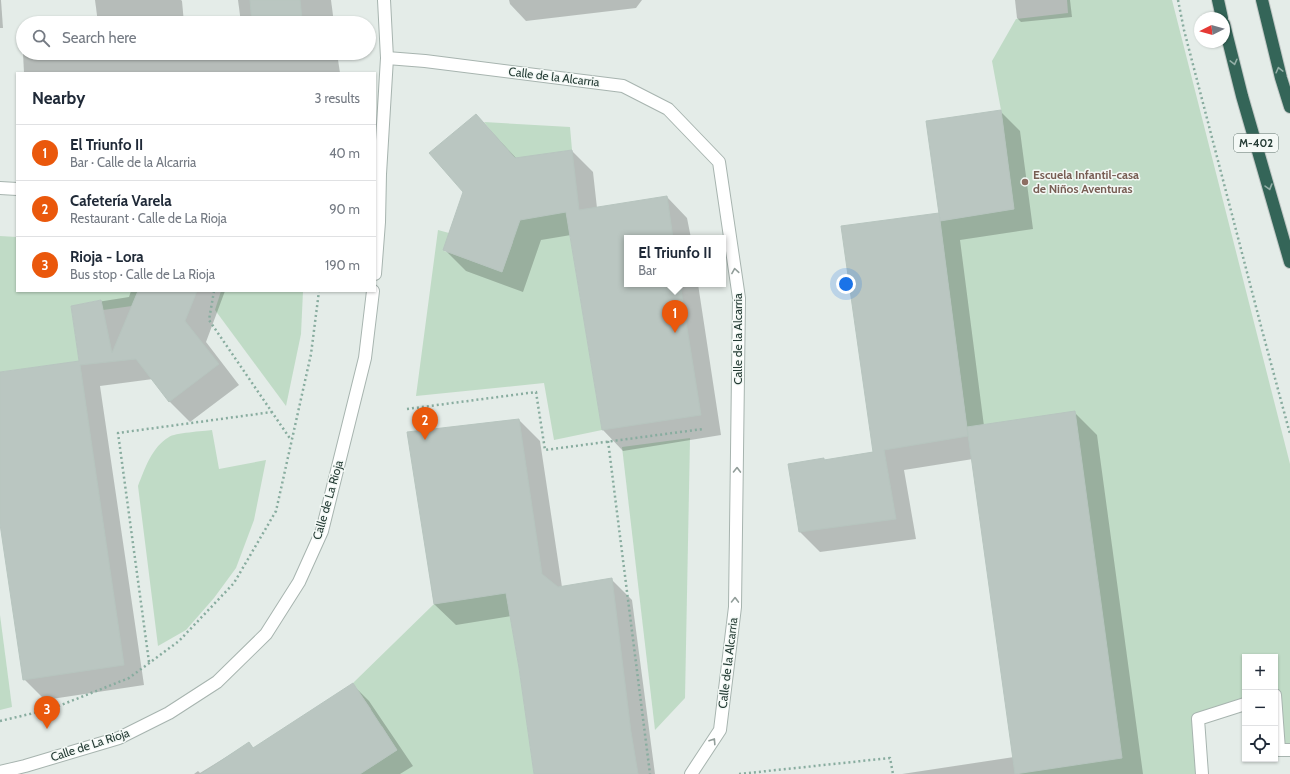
<!DOCTYPE html>
<html lang="en">
<head>
<meta charset="utf-8">
<style>
  :root { --surface:#fff; --page:#f2f2f3; --text:#1f2937; --muted:#747a83; --line:#e0e1e3; --accent:#ea580c }
  body { margin:0; font-family:Cabin,sans-serif; background:var(--page); color:var(--text) }
  .controls { position:absolute; right:12px; bottom:12px; display:grid; overflow:hidden; border-radius:0px; box-shadow:0 1px 3px #0004 }
  .controls button { width:36px; height:36px; display:grid; place-items:center; padding:0; border:0; border-bottom:1px solid var(--line); background:var(--surface); color:var(--text); font:20px sans-serif }
  .compass { position:absolute; left:1194px; top:12px; width:36px; height:36px; border-radius:50%; background:var(--surface); box-shadow:0 1px 3px #0004; rotate:264deg }
  .you { position:absolute; left:846px; top:284px; width:14px; height:14px; margin:-10px; border:3px solid #fff; border-radius:50%; background:#1a73e8; box-shadow:0 0 0 6px #1a73e833 }
  .badge { display:grid; place-items:center; width:26px; height:26px; border-radius:50%; background:var(--accent); color:#fff; font-size:13px; font-weight:700 }
  .pin { position:absolute; translate:-50% -33px; filter:drop-shadow(0 1px 2px #0008) }
  .pin::after { content:''; position:absolute; top:21px; width:14px; height:12px; background:inherit; clip-path:polygon(0 0,100% 0,50% 100%) }
  .popup { position:absolute; left:624px; top:235px; width:102px; height:52px; box-sizing:border-box; display:grid; place-content:center; border-radius:0px; background:var(--surface); filter:drop-shadow(0 1px 3px #0005); font-size:13px; white-space:nowrap; color:var(--muted) }
  .popup b { font-size:15px; color:var(--text) }
  .popup::after { content:''; position:absolute; left:50%; top:100%; margin-left:-8px; border:8px solid transparent; border-top-color:var(--surface) }
  .list { margin:0; padding:0; list-style:none }
  h2 { display:flex; justify-content:space-between; align-items:center; height:52px; margin:0; padding:0 16px; font-size:17px }
  h2 small { font-size:13px; font-weight:400; color:var(--muted) }
  .list li { display:grid; grid-template-columns:26px 1fr auto; gap:12px; align-items:center; box-sizing:border-box; height:56px; padding:0 16px; border-top:1px solid var(--line) }
  .list b { display:block; font-size:15px; white-space:nowrap }
  .list p { margin:0; font-size:13px; white-space:nowrap; color:var(--muted) }
  .list em { font-size:13px; font-style:normal; color:var(--muted) }
  .icon { flex:none; width:22px; height:22px; fill:none; stroke:currentColor; stroke-width:2; stroke-linecap:round; stroke-linejoin:round }
  .map { position:relative; flex:none; width:1290px; height:774px; overflow:hidden }
  .search { position:absolute; background:var(--surface); box-shadow:0 1px 3px #0004; left:16px; top:16px; width:360px; height:44px; display:flex; align-items:center; gap:10px; box-sizing:border-box; padding:0 14px; border-radius:22px; color:var(--muted); font-size:15px }
  .panel { position:absolute; background:var(--surface); box-shadow:0 1px 3px #0004; left:16px; top:72px; width:360px; height:220px; border-radius:0px }
  .map>svg:first-child { display:block }
  .green { fill:#c0dbc6 }
  .shadow { fill:#0003 }
  .building { fill:#bac6c1; stroke:#b7c5bf }
  .lines { fill:none; stroke-linecap:round; stroke-linejoin:round }
  .street-casing { stroke:#a7b4af; stroke-width:14 }
  .highway-casing { stroke:#c2c8c6; stroke-width:14 }
  .path { stroke:#88ac9f; stroke-width:2.5; stroke-dasharray:2 3; stroke-linecap:butt }
  .street { stroke:#fff; stroke-width:12 }
  .highway { stroke:#346558; stroke-width:12 }
  .oneway { stroke:#94afa7 }
  .oneway2 { stroke:#929e9a }
  .education-dot { fill:#8d6e63; stroke:#f4f9f6; stroke-width:1.5 }
  .labels { text-anchor:middle; stroke-width:3; stroke-linejoin:round; paint-order:stroke }
  .shield { fill:#f4f9f6; stroke:#63756f; stroke-width:1 }
  .shield-label { font-size:11px; font-weight:bold; fill:#253c35 }
  .street-label { font-size:12px; fill:#253c35; stroke:#f4f9f6 }
  .education-label { font-size:12px; font-weight:bold; fill:#785e54; stroke:#f4f9f6; text-anchor:start }
</style>
</head>
<body>
<div class="map">
<svg width="1290" height="774" viewBox="0 0 1290 774">
  <rect width="100%" height="100%" fill="#e4ece8"/>
  <g class="green">
    <polygon points="1067,0 1172,0 1290,464 1290,750 1279,750 1275,695 1275,657 1245,657 1245,704 1198,719 1202,774 1015,774 1091,762 967,427 940,221 1014,209 1001,110 992,61 1016,19 1068,13"/>
    <polygon points="484,122 570,127 572,150 539,155 509,169 489,145 496,137"/>
    <polygon points="513,211 547,215 566,212 602,430 554,440 544,383 416,396 438,230 449,233 444,251 502,272 513,242"/>
    <polygon points="0,236 17,237 17,291 138,291 132,306 103,310 100,300 71,306 79,361 0,372"/>
    <polygon points="221,291 303,291 301,334 286,406 215,310"/>
    <path d="M212 430 219 469 266 460 254 520 236 568 214 598 186 630 158 646 138 486C145 468 152 447 169 437 174 433 204 431 212 430Z"/>
    <polygon points="690,438 685,698 655,730 622,447"/>
    <polygon points="461,572 506,593 519,668 534,774 349,774 371,767 397,750 382,726 372,733 361,717 371,709 353,683 434,604 466,599"/>
    <polygon points="0,615 12,707 0,710"/>
  </g>
  <g class="shadow">
    <polygon points="0,0 1,0 3,28 0,28"/>
    <polygon points="95,0 181,0 182,1 184,23 98,23"/>
    <polygon points="238,0 331,0 334,23 241,23"/>
    <polygon points="509,0 642,0 636,8 526,21 510,4"/>
    <polygon points="1015,0 1070,0 1072,17 1021,22 1017,18"/>
    <polygon points="23,53 337,53 340,73 24,73"/>
    <polygon points="1000,111 1020,131 1033,229 960,240 984,426 1074,412 1097,435 1143,774 902,774 1014,757 973,459 904,470 916,539 820,552 800,532 789,465 824,459 825,461 874,452 939,214"/>
    <polygon points="476,115 517,159 572,151 593,172 597,208 667,197 687,218 691,238 627,238 627,284 698,284 721,435 623,451 603,430 571,235 541,240 523,292 466,271 445,250 464,192"/>
    <polygon points="131,291 225,291 206,342 239,385 190,422 170,402 153,379 100,386 144,685 45,700 24,679 0,516 0,373 80,361 72,306 129,297"/>
    <polygon points="519,420 540,441 562,587 611,579 632,600 655,774 535,774 520,668 511,616 456,625 434,604 409,433"/>
    <polygon points="353,685 369,701 413,766 400,774 194,774 198,771 200,773 249,743 254,749"/>
  </g>
  <g class="building">
    <polygon points="250,0 300,0 302,20 314,19 315,23 252,23"/>
    <polygon points="256,53 306,53 256,58"/>
    <polygon points="1001,110 1014,209 940,221 926,121"/>
    <polygon points="476,114 515,158 572,150 579,210 667,196 673,238 627,238 627,284 680,284 701,415 602,430 566,212 520,220 502,272 443,250 463,192 429,153"/>
    <polygon points="939,213 968,436 884,450 896,519 799,532 788,464 824,458 824,460 873,452 841,226"/>
    <polygon points="138,291 197,291 185,321 219,364 169,402 136,359 80,365 124,665 23,680 0,524 0,372 79,361 71,306 101,300 112,353"/>
    <polygon points="1075,411 1122,758 1015,774 967,427"/>
    <polygon points="519,419 542,574 558,587 612,578 631,732 638,774 534,774 519,668 506,593 434,604 407,432"/>
    <polygon points="353,683 397,750 360,774 201,774 249,742 253,748"/>
  </g>
  <g class="lines">
    <g class="street-casing">
      <g id="street">
        <polyline points="387,58 425,61 623,86 668,109 719,162 739,298 735,607 720,730 691,774"/>
        <polyline points="0,188 17,189"/>
        <polyline points="375,274 379,222 380,174 387,58 384,0"/>
        <polyline points="1275,695 1279,750 1290,750"/>
        <polyline points="0,772 25,766 119,738 169,713 217,682 266,634 299,582 322,531 365,358 373,291"/>
        <polyline points="1202,774 1198,719 1245,704"/>
      </g>
    </g>
    <g class="highway-casing">
      <g id="highway">
        <polyline points="1218,0 1222,18"/>
        <polyline points="1262,0 1281,78 1290,107"/>
        <polyline points="1224,24 1242,96 1290,262"/>
      </g>
    </g>
    <g class="path">
      <polyline points="1178,0 1184,30 1262,330 1290,434"/>
      <polyline points="214,291 209,320 291,440"/>
      <polyline points="407,409 536,392 545,450 703,429"/>
      <polyline points="608,441 650,774"/>
      <polyline points="149,662 118,433 272,412"/>
      <polyline points="0,721 51,709 129,678 179,641 234,583 276,511 311,354 319,291"/>
      <polyline points="739,774 890,758 893,774"/>
    </g>
    <use href="#street" class="street"/>
    <use href="#highway" class="highway"/>
  </g>
  <defs><path id="oneway-chevron" d="M-2-3.5L2.5 0L-2 3.5" fill="none" stroke-width="1.6" stroke-linecap="round" stroke-linejoin="round"/></defs>
  <g class="oneway">
    <use href="#oneway-chevron" transform="translate(1234 62) rotate(76)"/>
    <use href="#oneway-chevron" transform="translate(1279 70) rotate(-104)"/>
    <use href="#oneway-chevron" transform="translate(1269 187) rotate(74)"/>
  </g>
  <g class="oneway2">
    <use href="#oneway-chevron" transform="translate(735 271) rotate(-99)"/>
    <use href="#oneway-chevron" transform="translate(737 470) rotate(-89)"/>
    <use href="#oneway-chevron" transform="translate(735 600) rotate(-89)"/>
    <use href="#oneway-chevron" transform="translate(713 741) rotate(-57)"/>
  </g>
  <circle class="education-dot" cx="1025" cy="182" r="4"/>
  <g class="labels">
    <rect class="shield" x="1234" y="134" width="44" height="18" rx="3"/>
    <g class="shield-label">
      <text x="1256" y="147">M-402</text>
    </g>
    <g class="street-label">
      <text transform="translate(554 77) rotate(7)" y="4">Calle de la Alcarria</text>
      <text transform="translate(738 339) rotate(-90)" y="4">Calle de la Alcarria</text>
      <text transform="translate(328 500) rotate(-74)" y="4">Calle de La Rioja</text>
      <text transform="translate(728 663) rotate(-83)" y="4">Calle de la Alcarria</text>
      <text transform="translate(90 745) rotate(-18)" y="4">Calle de La Rioja</text>
    </g>
    <g class="education-label">
      <text x="1033" y="179">Escuela Infantil-casa<tspan x="1033" dy="14">de Niños Aventuras</tspan></text>
    </g>
  </g>
</svg>
<div class="controls">
<button>+</button>
<button>−</button>
<button><svg class="icon" aria-label="locate" viewBox="0 0 24 24"><circle cx="12" cy="12" r="6"/><path d="M12 2v4M12 18v4M2 12h4M18 12h4"/></svg></button>
</div>
<svg class="compass" viewBox="-18 -18 36 36"><path d="M0-13l5 13h-10z" fill="#e53935"/><path d="M0 13l5-13h-10z" fill="#747a83"/></svg>
<div class="you"></div>
<div class="pin badge" style="left:675px;top:333px">1</div>
<div class="popup"><b>El Triunfo II</b>Bar</div>
<div class="pin badge" style="left:425px;top:440px">2</div>
<div class="pin badge" style="left:47px;top:729px">3</div>
<div class="search"><svg class="icon" aria-label="search" viewBox="0 0 24 24"><circle cx="10" cy="10" r="6"/><path d="M15 15l6 6"/></svg>Search here</div>
<section class="panel">
<h2>Nearby<small>3 results</small></h2>
<ul class="list">
<li><span class="badge">1</span><div><b>El Triunfo II</b><p>Bar · Calle de la Alcarria</p></div><em>40 m</em></li>
<li><span class="badge">2</span><div><b>Cafetería Varela</b><p>Restaurant · Calle de La Rioja</p></div><em>90 m</em></li>
<li><span class="badge">3</span><div><b>Rioja - Lora</b><p>Bus stop · Calle de La Rioja</p></div><em>190 m</em></li>
</ul>
</section>
</div>
</body>
</html>
